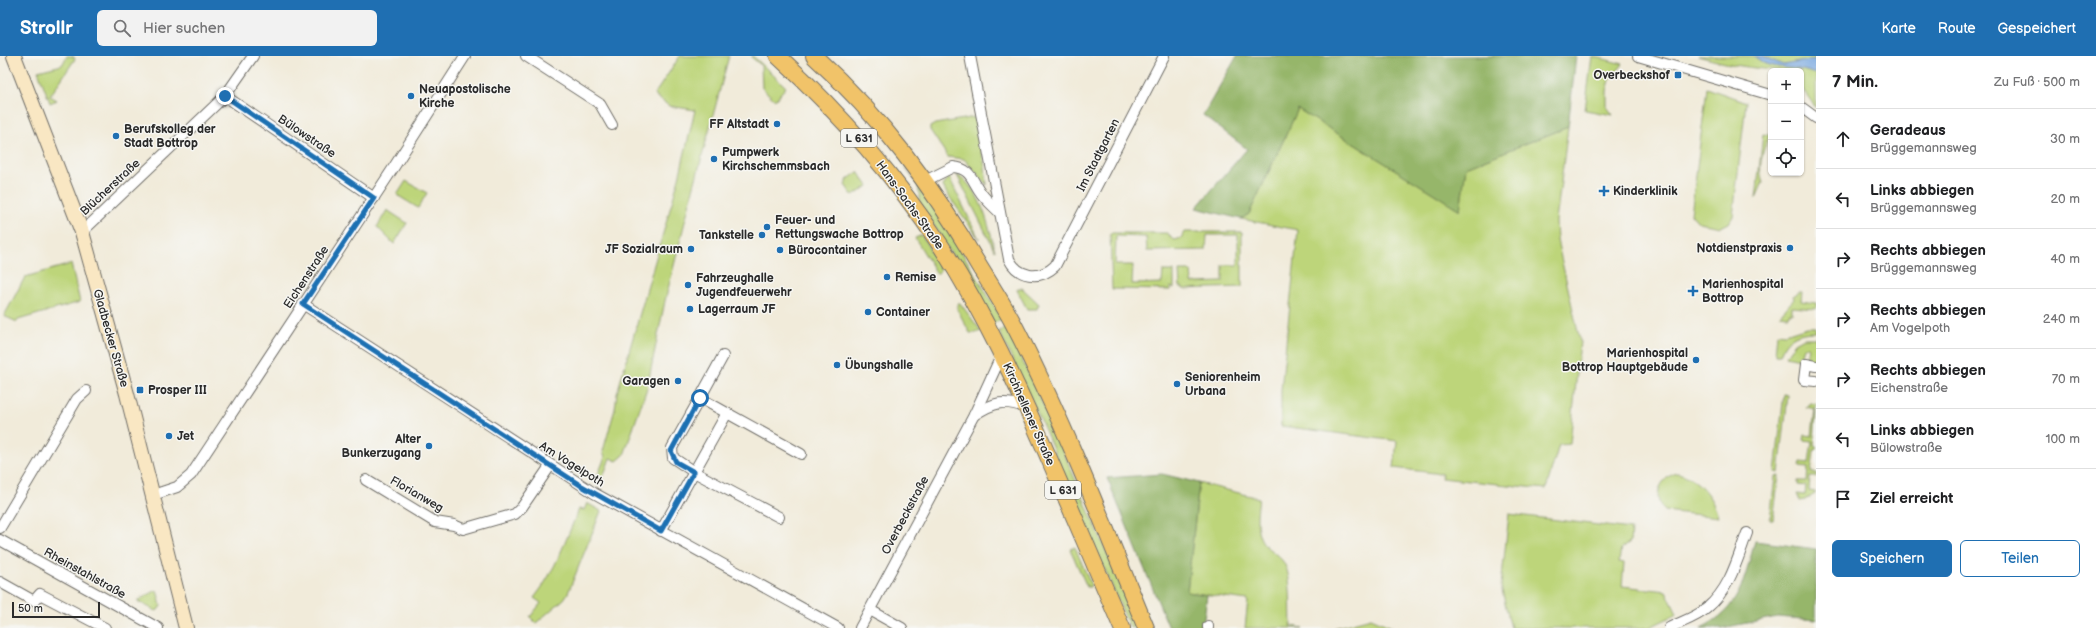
<!DOCTYPE html>
<html lang="de">
<head>
<meta charset="utf-8">
<style>
  :root { --surface:#fff; --page:#f2f2f2; --text:#202124; --muted:#757577; --line:#e0e0e0; --accent:#1f6fb2 }
  body { margin:0; font-family:"Balsamiq Sans",sans-serif; background:var(--page); color:var(--text) }
  .controls { position:absolute; right:12px; top:12px; display:grid; overflow:hidden; border-radius:6px; box-shadow:0 1px 3px #0004 }
  .controls button { width:36px; height:36px; display:grid; place-items:center; padding:0; border:0; border-bottom:1px solid var(--line); background:var(--surface); color:var(--text); font:20px sans-serif }
  .scale { position:absolute; left:12px; bottom:10px; width:88px; box-sizing:border-box; padding-left:4px; border:2px solid #2b2b2b; border-top:0; font-size:11px; line-height:14px; white-space:nowrap; color:#2b2b2b; -webkit-text-stroke:3px #f6f6f2; paint-order:stroke }
  .stop { position:absolute; width:12px; height:12px; margin:-9px; border:3px solid #1f6fb2; border-radius:50%; background:#fff }
  .stop.end { background:#1f6fb2; border-color:#fff; box-shadow:0 1px 4px #0008 }
  .list { margin:0; padding:0; list-style:none }
  h2 { display:flex; justify-content:space-between; align-items:center; height:52px; margin:0; padding:0 16px; font-size:17px }
  h2 small { font-size:13px; font-weight:400; color:var(--muted) }
  .list li { display:grid; grid-template-columns:26px 1fr auto; gap:12px; align-items:center; box-sizing:border-box; height:60px; padding:0 16px; border-top:1px solid var(--line) }
  .list b { display:block; font-size:15px; white-space:nowrap }
  .list p { margin:0; font-size:13px; white-space:nowrap; color:var(--muted) }
  .list em { font-size:13px; font-style:normal; color:var(--muted) }
  .actions { display:flex; gap:8px; padding:12px 16px }
  .actions a { flex:1; padding:9px 0; border:1px solid var(--accent); border-radius:6px; text-align:center; font-size:14px; color:var(--accent) }
  .actions .main { background:var(--accent); color:#fff }
  .icon { flex:none; width:22px; height:22px; fill:none; stroke:currentColor; stroke-width:2; stroke-linecap:round; stroke-linejoin:round }
  .map { position:relative; flex:none; width:1816px; height:572px; overflow:hidden }
  header { display:flex; align-items:center; gap:24px; box-sizing:border-box; height:56px; padding:0 20px; background:var(--accent); color:#fff }
  header strong { font-size:19px }
  nav { display:flex; gap:22px; margin-inline-start:auto; font-size:14px }
  .search { width:280px; height:36px; background:var(--page); display:flex; align-items:center; gap:10px; box-sizing:border-box; padding:0 14px; border-radius:6px; color:var(--muted); font-size:15px }
  main { display:flex }
  aside { flex:1; background:var(--surface) }
  .map>svg:first-child { display:block }
  .green { fill:#bdd57a; stroke:#748052 }
  .forest { fill:#96b66a; stroke:#60704a }
  .water { fill:#77a7e1; stroke:#516986 }
  .lines { fill:none; stroke-linecap:round; stroke-linejoin:round }
  .street-casing { stroke:#706e68; stroke-width:12 }
  .secondary-casing { stroke:#706e68; stroke-width:16 }
  .primary-casing { stroke:#706e68; stroke-width:18 }
  .street { stroke:#fff; stroke-width:10 }
  .secondary { stroke:#f9e7c3; stroke-width:14 }
  .primary { stroke:#f1c369; stroke-width:16 }
  .route { stroke:#1f6fb2; stroke-width:5 }
  .poi-dot { fill:#1f6fb2; stroke:#f6f6f2; stroke-width:1.5 }
  .labels { text-anchor:middle; stroke-width:3; stroke-linejoin:round; paint-order:stroke }
  .shield { fill:#f6f6f2; stroke:#686867; stroke-width:1 }
  .shield-label { font-size:11px; font-weight:bold; fill:#2b2b2b }
  .poi-label { font-size:12px; font-weight:bold; fill:#2b2b2b; stroke:#f6f6f2; text-anchor:start }
  .street-label { font-size:12px; fill:#2b2b2b; stroke:#f6f6f2 }
</style>
</head>
<body>
<header>
<strong>Strollr</strong>
<div class="search"><svg class="icon" aria-label="search" viewBox="0 0 24 24"><circle cx="10" cy="10" r="6"/><path d="M15 15l6 6"/></svg>Hier suchen</div>
<nav><a>Karte</a><a>Route</a><a>Gespeichert</a></nav>
</header>
<main>
<div class="map">
<svg width="1816" height="572" viewBox="0 0 1816 572">
  <rect width="100%" height="100%" fill="#f6f6f2"/>
  <filter id="ink" filterUnits="userSpaceOnUse"><feTurbulence type="fractalNoise" baseFrequency=".025" numOctaves="2"/><feDisplacementMap in="SourceGraphic" scale="8" xChannelSelector="R" yChannelSelector="G"/><feConvolveMatrix kernelMatrix="1 2 1 2 8 2 1 2 1" color-interpolation-filters="sRGB"/></filter>
  <filter id="wash" filterUnits="userSpaceOnUse"><feTurbulence type="fractalNoise" baseFrequency=".012" numOctaves="4" result="noise"/><feDisplacementMap in="SourceGraphic" scale="16" xChannelSelector="R" yChannelSelector="G"/><feGaussianBlur stdDeviation="0.9" result="paint"/><feColorMatrix in="noise" values="0 0 0 0 0 0 0 0 0 0 0 0 0 0 0 0 0 1.4 0 .05"/><feComposite in="paint" operator="in"/></filter>
  <g filter="url(#wash)">
    <rect width="100%" height="100%" fill="#f1ebda"/>
    <g class="green">
      <polygon points="67,0 73,0 75,3 50,40 57,44 50,47 38,15 62,9"/>
      <polygon points="680,0 729,0 694,130 665,245 647,332 624,399 617,405 610,402 600,429 595,426 605,401 603,395 615,353 617,337 679,122 695,54 669,50 654,39"/>
      <polygon points="753,0 786,31 775,44 762,32 761,9 751,1"/>
      <polygon points="1592,0 1623,8 1610,24 1607,35 1607,51 1613,59 1585,54"/>
      <path d="M1698 0H1754C1770 14 1785 10 1803 14 1808 15 1811 17 1816 18V52L1801 31V15C1767 15 1731 10 1698 0Z"/>
      <polygon points="1762,0 1816,0 1816,3 1783,9"/>
      <polygon points="1707,32 1746,46 1733,160 1729,167 1721,171 1699,167 1691,158"/>
      <polygon points="1298,53 1460,154 1466,111 1568,71 1556,165 1557,184 1580,285 1570,388 1559,389 1546,433 1441,422 1442,418 1394,412 1397,385 1281,370 1281,334 1298,174 1241,163 1249,158"/>
      <polygon points="975,61 985,111 987,129 964,103 948,101 930,74 930,71 935,68"/>
      <path d="M1763 78 1770 79C1763 93 1757 111 1763 126L1756 142Z"/>
      <polygon points="905,112 933,148 1002,263 994,267 920,147 918,130"/>
      <polygon points="858,116 868,130 853,140 845,129 848,123"/>
      <path d="M957 119C981 132 989 171 995 195Z"/>
      <polygon points="949,121 979,183 946,136 943,130"/>
      <polygon points="406,125 427,137 418,152 397,139"/>
      <polygon points="387,154 407,167 394,188 377,171"/>
      <polygon points="1184,176 1242,176 1242,231 1183,233 1183,231 1180,231 1179,215 1191,215 1192,227 1223,226 1223,209 1238,209 1238,179 1207,179 1206,194 1147,195 1146,181 1116,180 1115,209 1133,209 1132,228 1162,227 1163,215 1174,215 1174,232 1170,231 1170,234 1112,233 1110,177 1168,177 1171,182 1175,184 1181,182"/>
      <polygon points="922,179 941,214 937,218 915,182"/>
      <polygon points="71,208 80,246 18,264 17,266 4,260 25,221"/>
      <polygon points="1018,232 1022,232 1039,248 1037,253 1027,253 1017,234"/>
      <polygon points="1799,236 1802,236 1801,245 1816,247 1816,253 1792,251 1792,257 1789,257 1788,260 1780,259 1794,243 1793,240"/>
      <polygon points="958,247 960,247 981,275 976,277 970,277 957,253"/>
      <path d="M1807 271H1816V276C1798 276 1786 281 1780 299H1775L1777 277 1785 278Z"/>
      <polygon points="1007,272 1046,355 1139,572 1130,572 1038,358 999,275"/>
      <polygon points="1804,282 1816,282 1816,305 1806,304 1808,291 1803,291 1800,303 1786,300 1795,287"/>
      <polygon points="1784,338 1788,339 1779,417 1775,416"/>
      <polygon points="1811,347 1816,348 1814,389 1816,390 1816,394 1814,394 1811,417 1816,417 1816,421 1810,421 1809,435 1815,436 1815,438 1805,444 1800,445 1797,438 1805,439 1806,430 1798,429 1798,425 1807,425 1808,412 1800,411 1801,406 1809,407 1812,385 1803,384 1804,379 1812,380 1815,353 1806,351"/>
      <path d="M1678 417C1698 422 1713 441 1718 461L1665 455C1651 443 1660 420 1678 417Z"/>
      <polygon points="1779,420 1773,464 1770,464 1775,421"/>
      <path d="M1199 427 1259 442C1257 457 1254 477 1265 489 1271 496 1281 500 1285 509 1292 522 1290 554 1291 570L1303 572H1245L1248 544 1187 536Z"/>
      <path d="M587 447 601 455 568 537 564 543 536 567 530 561 541 547 534 542C555 516 566 483 579 453L584 454Z"/>
      <polygon points="1509,458 1631,473 1630,486 1621,492 1619,506 1624,507 1622,530 1666,535 1677,558 1648,572 1511,572 1501,530"/>
      <polygon points="1075,491 1091,529 1090,531 1087,531 1070,493"/>
      <polygon points="157,534 161,550 158,554 156,555 137,545"/>
      <polygon points="1371,562 1394,572 1400,572 1334,572"/>
    </g>
    <g class="forest">
      <polygon points="1237,0 1576,0 1568,71 1466,111 1460,154 1298,53 1249,158 1241,163 1196,152 1247,93 1203,59"/>
      <polygon points="1162,418 1199,427 1187,536 1207,539 1203,571 1200,572 1169,572 1107,422"/>
      <path d="M1755 485 1816 493V564L1777 561 1722 572H1701C1741 553 1744 523 1755 485Z"/>
    </g>
    <path class="water" d="M1754 0H1762L1783 9 1816 3V18C1811 17 1808 15 1803 14 1785 10 1770 14 1754 0Z"/>
  </g>
  <g filter="url(#ink)">
    <g class="lines">
      <g class="street-casing">
        <g id="street">
          <polyline points="526,0 600,48 612,69"/>
          <path d="M970 0 1009 203C1018 221 1039 225 1055 210L1164 0"/>
          <polyline points="1638,0 1771,39"/>
          <polyline points="225,40 374,142"/>
          <polyline points="1801,51 1816,62"/>
          <path d="M925 125 953 111C971 112 972 125 981 137 986 144 993 150 999 156"/>
          <polyline points="82,176 225,40 253,0"/>
          <polyline points="303,248 594,437 838,572"/>
          <polyline points="1816,310 1806,308 1804,324 1816,325"/>
          <polyline points="700,342 723,300"/>
          <polyline points="727,357 700,342 672,392 673,402 694,416 779,461"/>
          <path d="M974 359C994 346 1004 343 1027 352"/>
          <polyline points="366,424 435,466 454,469 463,473 515,458 522,451 550,410"/>
          <polyline points="153,439 177,431 191,419 392,114 465,0"/>
          <polyline points="0,472 77,343 86,335"/>
          <polyline points="661,475 727,357 801,398"/>
          <polyline points="0,484 158,572"/>
          <polyline points="0,526 34,545 40,538 105,572"/>
          <polyline points="870,554 902,572"/>
          <polyline points="860,572 974,359 1002,298"/>
          <polyline points="1208,572 1208,570"/>
          <path d="M1669 572C1681 566 1697 561 1707 552 1730 533 1737 504 1747 477"/>
        </g>
      </g>
      <g class="secondary-casing">
        <polyline id="secondary" points="14,0 82,176 127,338 186,572"/>
      </g>
      <g class="primary-casing">
        <g id="primary">
          <path d="M778 0C840 57 895 120 941 190 985 258 1019 333 1051 407 1075 462 1098 517 1122 572"/>
          <path d="M814 0C882 62 933 131 979 210 990 228 1002 246 1012 265 1063 363 1104 470 1146 572"/>
        </g>
      </g>
      <use href="#street" class="street"/>
      <use href="#secondary" class="secondary"/>
      <use href="#primary" class="primary"/>
    </g>
  </g>
  <g class="lines" filter="url(#ink)">
    <polyline class="route" points="225,40 374,142 303,248 580,429 661,475 694,416 676,406 671,395 700,342"/>
  </g>
  <g class="poi-dot">
    <rect x="1674" y="15" width="8" height="8" rx="2"/>
    <circle cx="411" cy="40" r="4"/>
    <circle cx="777" cy="68" r="4"/>
    <circle cx="116" cy="80" r="4"/>
    <circle cx="714" cy="103" r="4"/>
    <path d="M1602 129h4v4h4v4h-4v4h-4v-4h-4v-4h4z"/>
    <circle cx="767" cy="171" r="4"/>
    <circle cx="762" cy="179" r="4"/>
    <circle cx="1790" cy="192" r="4"/>
    <circle cx="691" cy="193" r="4"/>
    <circle cx="780" cy="194" r="4"/>
    <circle cx="887" cy="221" r="4"/>
    <circle cx="688" cy="229" r="4"/>
    <path d="M1691 229h4v4h4v4h-4v4h-4v-4h-4v-4h4z"/>
    <circle cx="690" cy="253" r="4"/>
    <circle cx="868" cy="256" r="4"/>
    <circle cx="1696" cy="304" r="4"/>
    <circle cx="837" cy="309" r="4"/>
    <circle cx="678" cy="325" r="4"/>
    <circle cx="1177" cy="328" r="4"/>
    <rect x="136" y="330" width="8" height="8" rx="2"/>
    <circle cx="169" cy="380" r="4"/>
    <circle cx="429" cy="390" r="4"/>
  </g>
  <g class="labels">
    <g class="shield">
      <rect x="841" y="73" width="36" height="18" rx="3"/>
      <rect x="1045" y="425" width="36" height="18" rx="3"/>
    </g>
    <g class="shield-label">
      <text x="859" y="86">L 631</text>
      <text x="1063" y="438">L 631</text>
    </g>
    <g class="poi-label">
      <text x="1670" y="23" text-anchor="end">Overbeckshof</text>
      <text x="419" y="37">Neuapostolische<tspan x="419" dy="14">Kirche</tspan></text>
      <text x="769" y="72" text-anchor="end">FF Altstadt</text>
      <text x="124" y="77">Berufskolleg der<tspan x="124" dy="14">Stadt Bottrop</tspan></text>
      <text x="722" y="100">Pumpwerk<tspan x="722" dy="14">Kirchschemmsbach</tspan></text>
      <text x="1613" y="139">Kinderklinik</text>
      <text x="775" y="168">Feuer- und<tspan x="775" dy="14">Rettungswache Bottrop</tspan></text>
      <text x="754" y="183" text-anchor="end">Tankstelle</text>
      <text x="1782" y="196" text-anchor="end">Notdienstpraxis</text>
      <text x="683" y="197" text-anchor="end">JF Sozialraum</text>
      <text x="788" y="198">Bürocontainer</text>
      <text x="895" y="225">Remise</text>
      <text x="696" y="226">Fahrzeughalle<tspan x="696" dy="14">Jugendfeuerwehr</tspan></text>
      <text x="1702" y="232">Marienhospital<tspan x="1702" dy="14">Bottrop</tspan></text>
      <text x="698" y="257">Lagerraum JF</text>
      <text x="876" y="260">Container</text>
      <text x="1688" y="301" text-anchor="end">Marienhospital<tspan x="1688" dy="14">Bottrop Hauptgebäude</tspan></text>
      <text x="845" y="313">Übungshalle</text>
      <text x="1185" y="325">Seniorenheim<tspan x="1185" dy="14">Urbana</tspan></text>
      <text x="670" y="329" text-anchor="end">Garagen</text>
      <text x="148" y="338">Prosper III</text>
      <text x="177" y="384">Jet</text>
      <text x="421" y="387" text-anchor="end">Alter<tspan x="421" dy="14">Bunkerzugang</tspan></text>
    </g>
    <g class="street-label">
      <text transform="translate(307 80) rotate(34)" y="4">Bülowstraße</text>
      <text transform="translate(1098 99) rotate(-63)" y="4">Im Stadtgarten</text>
      <text transform="translate(110 131) rotate(-43)" y="4">Blücherstraße</text>
      <text transform="translate(910 149) rotate(54)" y="4">Hans-Sachs-Straße</text>
      <text transform="translate(306 221) rotate(-57)" y="4">Eichenstraße</text>
      <text transform="translate(111 282) rotate(74)" y="4">Gladbecker Straße</text>
      <text transform="translate(1029 358) rotate(66)" y="4">Kirchhellener Straße</text>
      <text transform="translate(572 408) rotate(32)" y="4">Am Vogelpoth</text>
      <text transform="translate(417 438) rotate(30)" y="4">Florianweg</text>
      <text transform="translate(905 459) rotate(-62)" y="4">Overbeckstraße</text>
      <text transform="translate(85 517) rotate(29)" y="4">Rheinstahlstraße</text>
    </g>
  </g>
</svg>
<div class="controls">
<button>+</button>
<button>−</button>
<button><svg class="icon" aria-label="locate" viewBox="0 0 24 24"><circle cx="12" cy="12" r="6"/><path d="M12 2v4M12 18v4M2 12h4M18 12h4"/></svg></button>
</div>
<div class="scale">50 m</div>
<div class="stop" style="left:700px;top:342px"></div>
<div class="stop end" style="left:225px;top:40px"></div>
</div>
<aside>
<h2>7 Min.<small>Zu Fuß · 500 m</small></h2>
<ul class="list">
<li><svg class="icon" aria-label="ahead" viewBox="0 0 24 24"><path d="M12 20V5M6 11l6-6 6 6"/></svg><div><b>Geradeaus</b><p>Brüggemannsweg</p></div><em>30 m</em></li>
<li><svg class="icon" aria-label="left" viewBox="0 0 24 24"><path d="M17 20v-9H6M10 6l-5 5 5 5"/></svg><div><b>Links abbiegen</b><p>Brüggemannsweg</p></div><em>20 m</em></li>
<li><svg class="icon" aria-label="right" viewBox="0 0 24 24"><path d="M7 20v-9h11M14 6l5 5-5 5"/></svg><div><b>Rechts abbiegen</b><p>Brüggemannsweg</p></div><em>40 m</em></li>
<li><svg class="icon" aria-label="right" viewBox="0 0 24 24"><path d="M7 20v-9h11M14 6l5 5-5 5"/></svg><div><b>Rechts abbiegen</b><p>Am Vogelpoth</p></div><em>240 m</em></li>
<li><svg class="icon" aria-label="right" viewBox="0 0 24 24"><path d="M7 20v-9h11M14 6l5 5-5 5"/></svg><div><b>Rechts abbiegen</b><p>Eichenstraße</p></div><em>70 m</em></li>
<li><svg class="icon" aria-label="left" viewBox="0 0 24 24"><path d="M17 20v-9H6M10 6l-5 5 5 5"/></svg><div><b>Links abbiegen</b><p>Bülowstraße</p></div><em>100 m</em></li>
<li><svg class="icon" aria-label="arrive" viewBox="0 0 24 24"><path d="M6 21V4h12l-3 4 3 4H6"/></svg><div><b>Ziel erreicht</b></div></li>
</ul>
<div class="actions"><a class="main">Speichern</a><a>Teilen</a></div>
</aside>
</main>
</body>
</html>
